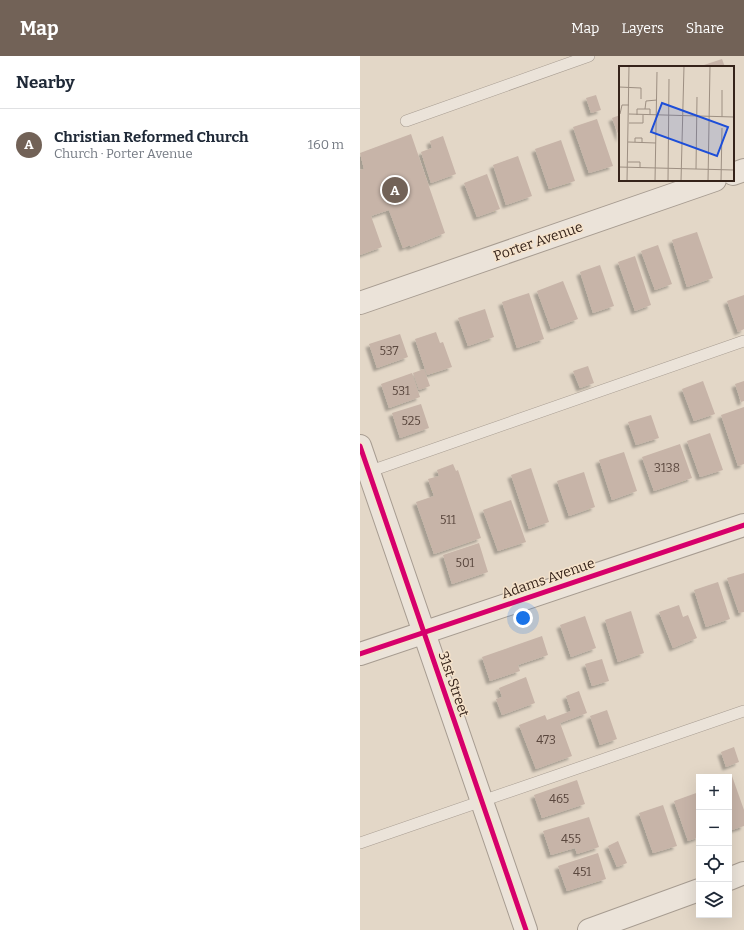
<!DOCTYPE html>
<html lang="en">
<head>
<meta charset="utf-8">
<style>
  :root { --surface:#fff; --page:#f2f2f3; --text:#1f2937; --muted:#747a83; --line:#e0e1e3; --accent:#726257 }
  body { margin:0; font-family:Bitter,serif; background:var(--page); color:var(--text) }
  .controls { position:absolute; right:12px; bottom:12px; display:grid; overflow:hidden; border-radius:0px; box-shadow:0 4px 16px #0002 }
  .controls button { width:36px; height:36px; display:grid; place-items:center; padding:0; border:0; border-bottom:1px solid var(--line); background:var(--surface); color:var(--text); font:20px sans-serif }
  .you { position:absolute; left:163px; top:562px; width:14px; height:14px; margin:-10px; border:3px solid #fff; border-radius:50%; background:#1a73e8; box-shadow:0 0 0 6px #1a73e833 }
  .badge { display:grid; place-items:center; width:26px; height:26px; border-radius:50%; background:var(--accent); color:#fff; font-size:13px; font-weight:700 }
  .pin { position:absolute; translate:-50% -50%; border:2px solid #fff; box-shadow:0 1px 4px #0006 }
  .list { margin:0; padding:0; list-style:none }
  h2 { display:flex; justify-content:space-between; align-items:center; height:52px; margin:0; padding:0 16px; font-size:17px }
  h2 small { font-size:13px; font-weight:400; color:var(--muted) }
  .list li { display:grid; grid-template-columns:26px 1fr auto; gap:12px; align-items:center; box-sizing:border-box; height:72px; padding:0 16px; border-top:1px solid var(--line) }
  .list b { display:block; font-size:15px; white-space:nowrap }
  .list p { margin:0; font-size:13px; white-space:nowrap; color:var(--muted) }
  .list em { font-size:13px; font-style:normal; color:var(--muted) }
  .icon { flex:none; width:22px; height:22px; fill:none; stroke:currentColor; stroke-width:2; stroke-linecap:round; stroke-linejoin:round }
  .map { position:relative; flex:none; width:384px; height:874px; overflow:hidden }
  header { display:flex; align-items:center; gap:24px; box-sizing:border-box; height:56px; padding:0 20px; background:var(--accent); color:#fff }
  header strong { font-size:19px }
  nav { display:flex; gap:22px; margin-inline-start:auto; font-size:14px }
  main { display:flex }
  aside { flex:1; background:var(--surface) }
  .map>svg:first-child { display:block }
  .building { fill:#c7b4a8; filter:url(#shadow) }
  .lines { fill:none; stroke-linecap:round; stroke-linejoin:round }
  .lane-casing { stroke:#a79c91; stroke-width:12 }
  .street-casing { stroke:#a79c91; stroke-width:24 }
  .lane { stroke:#ebe3d9; stroke-width:11 }
  .street { stroke:#ebe3d9; stroke-width:22 }
  .cycleway-casing { stroke:#f6e3cb; stroke-width:8 }
  .cycleway { stroke:#d6006c; stroke-width:5 }
  .labels { text-anchor:middle; stroke-width:3; stroke-linejoin:round; paint-order:stroke }
  .number-label { font-size:12px; fill:#5a473e }
  .street-label { font-size:14px; fill:#35231a; stroke:#f6e3cb }
  .inset-road { fill:none; stroke:#9d8f82; stroke-width:1 }
  .view { fill:#1d4ed8; fill-opacity:0.15; stroke:#1d4ed8; stroke-width:2 }
  .inset-edge { fill:none; stroke:#35231a; stroke-width:2 }
</style>
</head>
<body>
<header>
<strong>Map</strong>
<nav><a>Map</a><a>Layers</a><a>Share</a></nav>
</header>
<main>
<aside>
<h2>Nearby<small></small></h2>
<ul class="list">
<li><span class="badge">A</span><div><b>Christian Reformed Church</b><p>Church · Porter Avenue</p></div><em>160 m</em></li>
</ul>
</aside>
<div class="map">
<svg width="384" height="874" viewBox="0 0 384 874">
  <defs>
    <filter id="shadow"><feDropShadow dx="-3.5" dy="3.5" stdDeviation="1" flood-color="#0004"/></filter>
  </defs>
  <rect width="100%" height="100%" fill="#e3d7c7"/>
  <g class="building">
    <polygon points="362,3 365,11 338,11"/>
    <polygon points="236,39 241,54 231,57 226,42"/>
    <polygon points="260,59 260,83 252,62"/>
    <polygon points="237,63 253,110 229,117 213,71"/>
    <polygon points="51,78 85,177 50,191 50,189 43,192 29,154 11,160 22,191 0,199 0,114 4,113 0,97"/>
    <polygon points="83,80 96,118 71,127 61,96 72,92 70,85"/>
    <polygon points="201,84 215,125 189,133 175,93"/>
    <polygon points="158,100 172,140 146,149 133,109"/>
    <polygon points="127,118 140,153 117,161 104,127"/>
    <polygon points="337,176 353,222 327,231 312,184"/>
    <polygon points="298,189 312,228 295,234 281,195"/>
    <polygon points="275,200 291,249 275,255 258,206"/>
    <polygon points="240,209 254,250 233,257 220,216"/>
    <polygon points="203,225 218,263 191,273 177,235"/>
    <polygon points="169,237 184,283 157,292 142,246"/>
    <polygon points="384,239 384,273 378,276 367,245"/>
    <polygon points="125,253 134,281 108,290 98,262"/>
    <polygon points="76,276 80,287 83,286 92,311 67,319 55,283"/>
    <polygon points="40,278 48,301 17,312 9,288"/>
    <polygon points="228,310 234,327 220,332 213,315"/>
    <polygon points="64,313 70,330 59,334 53,317"/>
    <polygon points="52,317 60,341 29,352 21,328"/>
    <polygon points="343,325 355,358 334,365 322,333"/>
    <polygon points="384,325 384,345 381,346 375,328"/>
    <polygon points="61,348 69,372 40,382 32,357"/>
    <polygon points="384,351 384,408 378,410 361,359"/>
    <polygon points="291,359 299,382 276,389 268,366"/>
    <polygon points="350,377 363,414 340,421 327,385"/>
    <polygon points="320,388 332,422 294,435 282,401"/>
    <polygon points="264,396 277,435 252,444 239,404"/>
    <polygon points="93,408 96,415 98,414 121,482 74,498 56,446 74,440 68,423 79,420 77,414"/>
    <polygon points="171,412 189,466 169,473 151,419"/>
    <polygon points="224,416 235,451 209,460 197,425"/>
    <polygon points="151,444 166,486 138,495 123,454"/>
    <polygon points="119,487 128,516 92,528 83,499"/>
    <polygon points="384,517 384,556 379,557 367,522"/>
    <polygon points="358,526 370,563 346,571 334,534"/>
    <polygon points="319,549 323,561 328,559 337,582 313,592 299,556"/>
    <polygon points="271,555 284,597 258,606 245,564"/>
    <polygon points="225,560 236,592 211,601 200,569"/>
    <polygon points="182,580 188,599 158,609 160,615 130,625 122,601"/>
    <polygon points="242,603 249,625 232,630 225,608"/>
    <polygon points="166,621 175,647 142,659 136,643 142,641 139,632"/>
    <polygon points="219,635 227,657 200,667 212,700 176,713 159,669 185,659 187,664 211,655 206,640"/>
    <polygon points="247,654 257,683 240,689 230,660"/>
    <polygon points="374,691 379,706 366,711 361,696"/>
    <polygon points="372,720 384,754 384,770 369,775 369,721"/>
    <polygon points="217,724 225,748 182,762 174,739"/>
    <polygon points="339,736 339,781 328,785 314,745"/>
    <polygon points="303,749 317,790 293,797 279,757"/>
    <polygon points="229,761 239,791 217,798 215,792 191,799 183,775"/>
    <polygon points="258,785 267,807 257,811 248,790"/>
    <polygon points="238,797 246,823 207,835 198,810"/>
  </g>
  <g class="lines">
    <g class="lane-casing">
      <g id="lane">
        <polyline points="46,65 229,0"/>
        <polyline points="5,417 384,285"/>
        <polyline points="0,787 384,655"/>
      </g>
    </g>
    <g class="street-casing">
      <g id="street">
        <polyline points="373,118 384,114"/>
        <polyline points="0,247 355,124"/>
        <polyline points="0,390 166,874"/>
        <polyline points="0,598 384,469"/>
        <polyline points="369,823 384,817"/>
        <polyline points="229,874 339,834"/>
      </g>
    </g>
    <use href="#lane" class="lane"/>
    <use href="#street" class="street"/>
    <g class="cycleway-casing">
      <g id="cycleway">
        <polyline points="0,390 166,874"/>
        <polyline points="0,598 384,469"/>
      </g>
    </g>
    <use href="#cycleway" class="cycleway"/>
  </g>
  <g class="labels">
    <g class="number-label">
      <text x="29" y="299">537</text>
      <text x="41" y="339">531</text>
      <text x="51" y="369">525</text>
      <text x="307" y="416">3138</text>
      <text x="88" y="468">511</text>
      <text x="105" y="511">501</text>
      <text x="186" y="688">473</text>
      <text x="199" y="747">465</text>
      <text x="211" y="787">455</text>
      <text x="222" y="820">451</text>
    </g>
    <g class="street-label">
      <text transform="translate(178 185) rotate(-19)" y="5">Porter Avenue</text>
      <text transform="translate(188 522) rotate(-19)" y="5">Adams Avenue</text>
      <text transform="translate(94 628) rotate(71)" y="5">31st Street</text>
    </g>
  </g>
  <g transform="translate(259 10)">
    <rect width="115" height="115" fill="#e3d7c7"/>
    <path class="inset-road" d="M0 21 22 22V33M26 43 27 35 38 34M1 48 3 39H10M10 48 115 51M18 49V43H31V49M103 51V24M10 57H24V49M9 76 37 77M16 76V72H23V76M9 96H21V102M0 101 115 104M77 103 78 31M8 115 10 0M36 115 38 6M49 115 50 13M62 115 65 0M89 115 91 0M102 115 103 62"/>
    <path class="view" d="M43 37 109 61 98 90 32 66Z"/>
    <rect width="115" height="115" class="inset-edge"/>
  </g>
</svg>
<div class="controls">
<button>+</button>
<button>−</button>
<button><svg class="icon" aria-label="locate" viewBox="0 0 24 24"><circle cx="12" cy="12" r="6"/><path d="M12 2v4M12 18v4M2 12h4M18 12h4"/></svg></button>
<button><svg class="icon" aria-label="layers" viewBox="0 0 24 24"><path d="M12 4l9 5-9 5-9-5zM3 14l9 5 9-5"/></svg></button>
</div>
<div class="you"></div>
<div class="pin badge" style="left:35px;top:134px">A</div>
</div>
</main>
</body>
</html>
